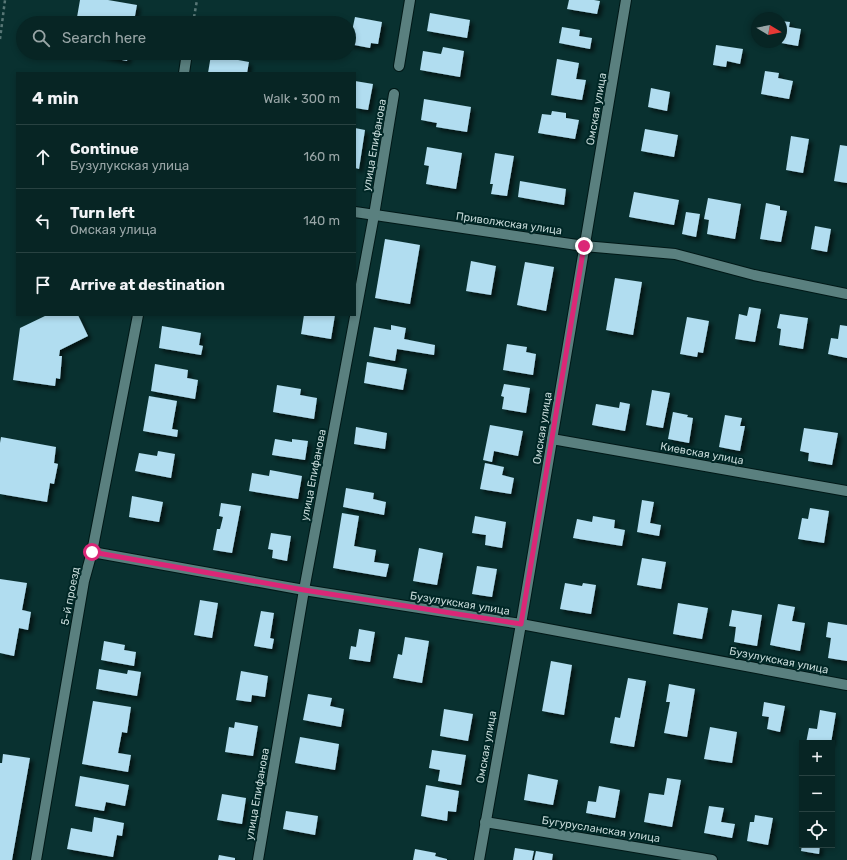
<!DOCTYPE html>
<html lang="en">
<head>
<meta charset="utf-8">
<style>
  :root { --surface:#072524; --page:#102d2c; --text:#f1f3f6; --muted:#98a5a6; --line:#284241 }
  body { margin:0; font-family:Rubik,sans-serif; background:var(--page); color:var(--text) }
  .controls { position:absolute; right:12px; bottom:12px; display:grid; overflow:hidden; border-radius:0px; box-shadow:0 2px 6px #0003 }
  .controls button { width:36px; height:36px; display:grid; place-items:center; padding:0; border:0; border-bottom:1px solid var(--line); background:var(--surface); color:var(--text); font:20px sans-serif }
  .compass { position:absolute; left:751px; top:12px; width:36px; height:36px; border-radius:50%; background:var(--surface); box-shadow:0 2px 6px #0003; rotate:100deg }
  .stop { position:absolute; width:12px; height:12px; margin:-9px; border:3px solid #db2777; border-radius:50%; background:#fff }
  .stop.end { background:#db2777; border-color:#fff; box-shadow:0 1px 4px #0008 }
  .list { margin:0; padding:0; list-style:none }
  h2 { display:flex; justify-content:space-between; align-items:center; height:52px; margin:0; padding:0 16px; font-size:17px }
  h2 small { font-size:13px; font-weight:400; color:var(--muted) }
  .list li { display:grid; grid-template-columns:26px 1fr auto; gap:12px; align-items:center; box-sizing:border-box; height:64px; padding:0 16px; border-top:1px solid var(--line) }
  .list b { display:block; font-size:15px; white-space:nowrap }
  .list p { margin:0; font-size:13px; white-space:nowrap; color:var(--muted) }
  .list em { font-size:13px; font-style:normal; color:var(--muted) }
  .icon { flex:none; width:22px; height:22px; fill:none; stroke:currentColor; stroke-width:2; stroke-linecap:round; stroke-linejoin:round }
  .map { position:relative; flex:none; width:847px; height:860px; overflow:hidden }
  .search { position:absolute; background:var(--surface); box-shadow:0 2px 6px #0003; left:16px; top:16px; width:340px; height:44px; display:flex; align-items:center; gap:10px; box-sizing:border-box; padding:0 14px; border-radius:22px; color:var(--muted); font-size:15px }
  .panel { position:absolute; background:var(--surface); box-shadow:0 2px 6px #0003; left:16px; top:72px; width:340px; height:244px; border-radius:0px }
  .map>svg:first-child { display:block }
  .building { fill:#b1ddf0; filter:url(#shadow) }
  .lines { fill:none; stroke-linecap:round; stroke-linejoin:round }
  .minor-casing { stroke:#001817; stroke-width:12 }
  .path { stroke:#587776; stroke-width:2.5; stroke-dasharray:3 3; stroke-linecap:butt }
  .minor { stroke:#5a807f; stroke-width:10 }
  .route { stroke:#db2777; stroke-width:5 }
  .labels { text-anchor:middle; stroke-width:4; stroke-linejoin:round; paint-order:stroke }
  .street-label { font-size:11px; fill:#c4d8d7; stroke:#002726 }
</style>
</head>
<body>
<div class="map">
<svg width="847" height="860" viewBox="0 0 847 860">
  <defs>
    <filter id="shadow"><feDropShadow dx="3.5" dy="3.5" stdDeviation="2" flood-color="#0009"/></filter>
  </defs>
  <rect width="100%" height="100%" fill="#093130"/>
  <g class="building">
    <polygon points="80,0 108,0 137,5 134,21 138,23 76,23"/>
    <polygon points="569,0 594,0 600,1 597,14 567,9"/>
    <polygon points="430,13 470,20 467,38 427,31"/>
    <polygon points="355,17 382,22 378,44 371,43 370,48 349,44 349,30 352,31"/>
    <polygon points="217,18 242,22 242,23 216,23"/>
    <polygon points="781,21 790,22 789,27 801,29 798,46 781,43"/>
    <polygon points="562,27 580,30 579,36 592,38 590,49 559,43"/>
    <polygon points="716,45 743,49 740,64 727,61 726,67 713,65"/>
    <polygon points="443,47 464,51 460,77 420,70 423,51 441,54"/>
    <polygon points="88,53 128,53 127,61"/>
    <polygon points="211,55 249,62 247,73 208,73"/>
    <polygon points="557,59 579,63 576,79 586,80 582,100 551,95"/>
    <polygon points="765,71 779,73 778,78 793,81 789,99 761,94"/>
    <polygon points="355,81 373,84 368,110 355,108"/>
    <polygon points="651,88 670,92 667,111 648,107"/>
    <polygon points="424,99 471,107 467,132 436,127 437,123 421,120"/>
    <polygon points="552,111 566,113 566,118 579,120 575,139 538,133 542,114 551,115"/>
    <polygon points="355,128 365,130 359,169 355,168"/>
    <polygon points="645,129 678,135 674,157 641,151"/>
    <polygon points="791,136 809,139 803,173 786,170"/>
    <polygon points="840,145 847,146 847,183 834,181"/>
    <polygon points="427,147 462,153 456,189 426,184 429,166 424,165"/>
    <polygon points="495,153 514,156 507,196 491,194 493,184 490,184"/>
    <polygon points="520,181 566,189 564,205 518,197"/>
    <polygon points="634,192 679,200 674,225 629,217"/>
    <polygon points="708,198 741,204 735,239 707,234 709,220 704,219"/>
    <polygon points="766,203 780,206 780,210 787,211 781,242 760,239"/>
    <polygon points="686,212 700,214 696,237 682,234"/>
    <polygon points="815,226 831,229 827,252 811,249"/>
    <polygon points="385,239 420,245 410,304 375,298"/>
    <polygon points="471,261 496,266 491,295 466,291"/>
    <polygon points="525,262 554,267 546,311 517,305"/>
    <polygon points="615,278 642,282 633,335 606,330"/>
    <polygon points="749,307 761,309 755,342 735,339 739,314 747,316"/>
    <polygon points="780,314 808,318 803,349 779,345 781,329 777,328"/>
    <polygon points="47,315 78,315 88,336 60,350 59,356 62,356 60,379 56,378 55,386 13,380 20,328"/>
    <polygon points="304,315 335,315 331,339 301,334"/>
    <polygon points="687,317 709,321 703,353 698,352 697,357 680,354"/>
    <polygon points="391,325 406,328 404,339 435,345 434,355 397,349 395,361 369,356 374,327 391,330"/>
    <polygon points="840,325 847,326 847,358 828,354 831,338 838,339"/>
    <polygon points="162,326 201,333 199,345 203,346 201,355 159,348"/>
    <polygon points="507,344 527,347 526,352 536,354 533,375 503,370"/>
    <polygon points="367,362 407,369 403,390 364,383"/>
    <polygon points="155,364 188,370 187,378 198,380 195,399 151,391"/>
    <polygon points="504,384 530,388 526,413 502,409 504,397 501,396"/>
    <polygon points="277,385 301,389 300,395 317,398 314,419 273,412"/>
    <polygon points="652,390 670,393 663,428 646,425"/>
    <polygon points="149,396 177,401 172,429 178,430 177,437 143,431"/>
    <polygon points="620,402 630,404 625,431 592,425 596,404 619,408"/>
    <polygon points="673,412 688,415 687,417 693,418 689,443 668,439"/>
    <polygon points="725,415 742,418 740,426 745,426 740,451 719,447"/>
    <polygon points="490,425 523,431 518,456 494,451 492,462 483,460"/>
    <polygon points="356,427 387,433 385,449 354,444"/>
    <polygon points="804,428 838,433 832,465 808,461 809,453 800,451"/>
    <polygon points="1,437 56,447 54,463 58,464 54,484 50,483 47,502 0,494 0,443"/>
    <polygon points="275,439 292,442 292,439 308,441 305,460 272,455"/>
    <polygon points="158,451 175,454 171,478 135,471 139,453 157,456"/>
    <polygon points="485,463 504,467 502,475 514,478 511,494 480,489"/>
    <polygon points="270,470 302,476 298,499 249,491 252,473 269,476"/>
    <polygon points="346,488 374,493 373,499 386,502 384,515 343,507"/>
    <polygon points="132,496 163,502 159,522 129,517"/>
    <polygon points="642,500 654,502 650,523 661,525 659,536 637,532"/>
    <polygon points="221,503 241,506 232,553 213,550 217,529 220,529 223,517 219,516"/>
    <polygon points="810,508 829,511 824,543 798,539 802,518 808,519"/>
    <polygon points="342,513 359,516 354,546 376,550 374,562 389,564 386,577 333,568"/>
    <polygon points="475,516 506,522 502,548 485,545 486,535 472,533"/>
    <polygon points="593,516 615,520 614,528 625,530 622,546 573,538 577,519 592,522"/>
    <polygon points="271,533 291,536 287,561 272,558 273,550 268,549"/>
    <polygon points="419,548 443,553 437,585 413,581"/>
    <polygon points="642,558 666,562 661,589 637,585"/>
    <polygon points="477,566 497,569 492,597 472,594"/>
    <polygon points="0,579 27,583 22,610 31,612 28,630 19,628 14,656 0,653"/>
    <polygon points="565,583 582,586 583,583 596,585 591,614 560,609"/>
    <polygon points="200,600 218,603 212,638 194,635"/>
    <polygon points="678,603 708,608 702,639 673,634"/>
    <polygon points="778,604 795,607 792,621 805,623 800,651 770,645"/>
    <polygon points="732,610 762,615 757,646 734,642 736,627 729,626"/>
    <polygon points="261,611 274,613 270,638 274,639 272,649 254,646"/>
    <polygon points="828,622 847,625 847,661 828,658 831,638 826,637"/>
    <polygon points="359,629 375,632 370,662 349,659 351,646 356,647"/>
    <polygon points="405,637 429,641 422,683 393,678 398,654 402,655"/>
    <polygon points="104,641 125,645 124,650 136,652 134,666 101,660"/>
    <polygon points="551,661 572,665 564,715 542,711"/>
    <polygon points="99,669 127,674 128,670 141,672 137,696 96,689"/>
    <polygon points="241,671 268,676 265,697 252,695 251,702 236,700"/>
    <polygon points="628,678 646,681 634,747 610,743 615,717 620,718"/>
    <polygon points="669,684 695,689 687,737 664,733 670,702 666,702"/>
    <polygon points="308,694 332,698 330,706 344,709 341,727 303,720"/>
    <polygon points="93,701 131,707 127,733 122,732 118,753 131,755 128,772 82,764"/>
    <polygon points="764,702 785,706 780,732 767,729 769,717 762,716"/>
    <polygon points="444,709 473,714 468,741 440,736"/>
    <polygon points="820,710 836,713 831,743 806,743 809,728 817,729"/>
    <polygon points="235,722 258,726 253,756 225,752 229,727 234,728"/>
    <polygon points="710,727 737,732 732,763 704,759"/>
    <polygon points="300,737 339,744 335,770 295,763"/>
    <polygon points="432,750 466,755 461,785 438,781 440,770 429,768"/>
    <polygon points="3,754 30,758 12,860 0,860 0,763 2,763"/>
    <polygon points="528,774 558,780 553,805 524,800"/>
    <polygon points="80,776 129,785 125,806 106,802 104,811 75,806"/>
    <polygon points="667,778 681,780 672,827 644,822 649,793 664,795"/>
    <polygon points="426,785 459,791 456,812 448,811 447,821 421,816"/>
    <polygon points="599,786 620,790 615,818 586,813 588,801 596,802"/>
    <polygon points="222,794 246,798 242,824 217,820"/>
    <polygon points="709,806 724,808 721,822 735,824 732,838 704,833"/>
    <polygon points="286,811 318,816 315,835 283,829"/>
    <polygon points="755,815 773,818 768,845 747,841 750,822 754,822"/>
    <polygon points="94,817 124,823 122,836 117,835 113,857 67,849 71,828 92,832"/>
    <polygon points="802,845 820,845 819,854 801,851"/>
    <polygon points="515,848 534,851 532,860 513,860"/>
    <polygon points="415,849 436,853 435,856 447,859 447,860 413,860"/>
    <polygon points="536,851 553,854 552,860 534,860"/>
    <polygon points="219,855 235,858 235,860 218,860"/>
  </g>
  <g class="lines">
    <g class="minor-casing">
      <g id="minor">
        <polyline points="399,66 410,0"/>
        <polyline points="184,73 187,53"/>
        <polyline points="355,212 584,246 675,254 754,275 847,294"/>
        <polyline points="552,439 847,491"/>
        <polyline points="92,552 304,590 521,624 847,685"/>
        <polyline points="485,822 712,860"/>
        <polyline points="36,860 84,581 92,552 138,315"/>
        <polyline points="258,860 304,590 374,215 394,94"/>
        <polyline points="479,860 521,624 626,0"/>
      </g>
    </g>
    <g class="path">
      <polyline points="193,23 197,0"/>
      <polyline points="0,39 5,0"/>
    </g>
    <use href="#minor" class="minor"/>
  </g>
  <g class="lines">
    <polyline class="route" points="92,552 304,590 521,624 584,246"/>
  </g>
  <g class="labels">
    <g class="street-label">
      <text transform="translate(596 109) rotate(-80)" y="4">Омская улица</text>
      <text transform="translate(374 145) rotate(-80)" y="4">улица Епифанова</text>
      <text transform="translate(509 223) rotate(8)" y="4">Приволжская улица</text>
      <text transform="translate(542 428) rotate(-81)" y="4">Омская улица</text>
      <text transform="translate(702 453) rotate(10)" y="4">Киевская улица</text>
      <text transform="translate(313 475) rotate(-79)" y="4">улица Епифанова</text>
      <text transform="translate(70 596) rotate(-79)" y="4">5-й проезд</text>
      <text transform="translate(460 603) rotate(9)" y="4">Бузулукская улица</text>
      <text transform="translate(779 660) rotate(11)" y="4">Бузулукская улица</text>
      <text transform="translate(486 747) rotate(-80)" y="4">Омская улица</text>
      <text transform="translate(257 794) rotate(-80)" y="4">улица Епифанова</text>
      <text transform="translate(601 829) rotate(9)" y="4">Бугурусланская улица</text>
    </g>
  </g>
</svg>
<div class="controls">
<button>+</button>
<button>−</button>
<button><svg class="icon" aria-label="locate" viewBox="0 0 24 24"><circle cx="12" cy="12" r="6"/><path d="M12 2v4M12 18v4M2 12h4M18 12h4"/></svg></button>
</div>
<svg class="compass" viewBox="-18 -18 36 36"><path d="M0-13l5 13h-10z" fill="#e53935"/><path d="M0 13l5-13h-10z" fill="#98a5a6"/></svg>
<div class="stop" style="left:92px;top:552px"></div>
<div class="stop end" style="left:584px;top:246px"></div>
<div class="search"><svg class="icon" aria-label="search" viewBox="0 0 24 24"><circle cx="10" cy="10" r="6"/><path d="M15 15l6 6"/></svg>Search here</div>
<section class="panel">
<h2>4 min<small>Walk · 300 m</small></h2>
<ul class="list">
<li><svg class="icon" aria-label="ahead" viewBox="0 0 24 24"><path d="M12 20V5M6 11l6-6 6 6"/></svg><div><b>Continue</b><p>Бузулукская улица</p></div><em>160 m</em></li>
<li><svg class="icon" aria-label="left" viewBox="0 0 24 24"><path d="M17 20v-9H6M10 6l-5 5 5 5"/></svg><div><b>Turn left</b><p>Омская улица</p></div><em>140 m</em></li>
<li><svg class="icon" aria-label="arrive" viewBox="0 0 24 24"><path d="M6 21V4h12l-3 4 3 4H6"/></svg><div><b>Arrive at destination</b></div></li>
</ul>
</section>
</div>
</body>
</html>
